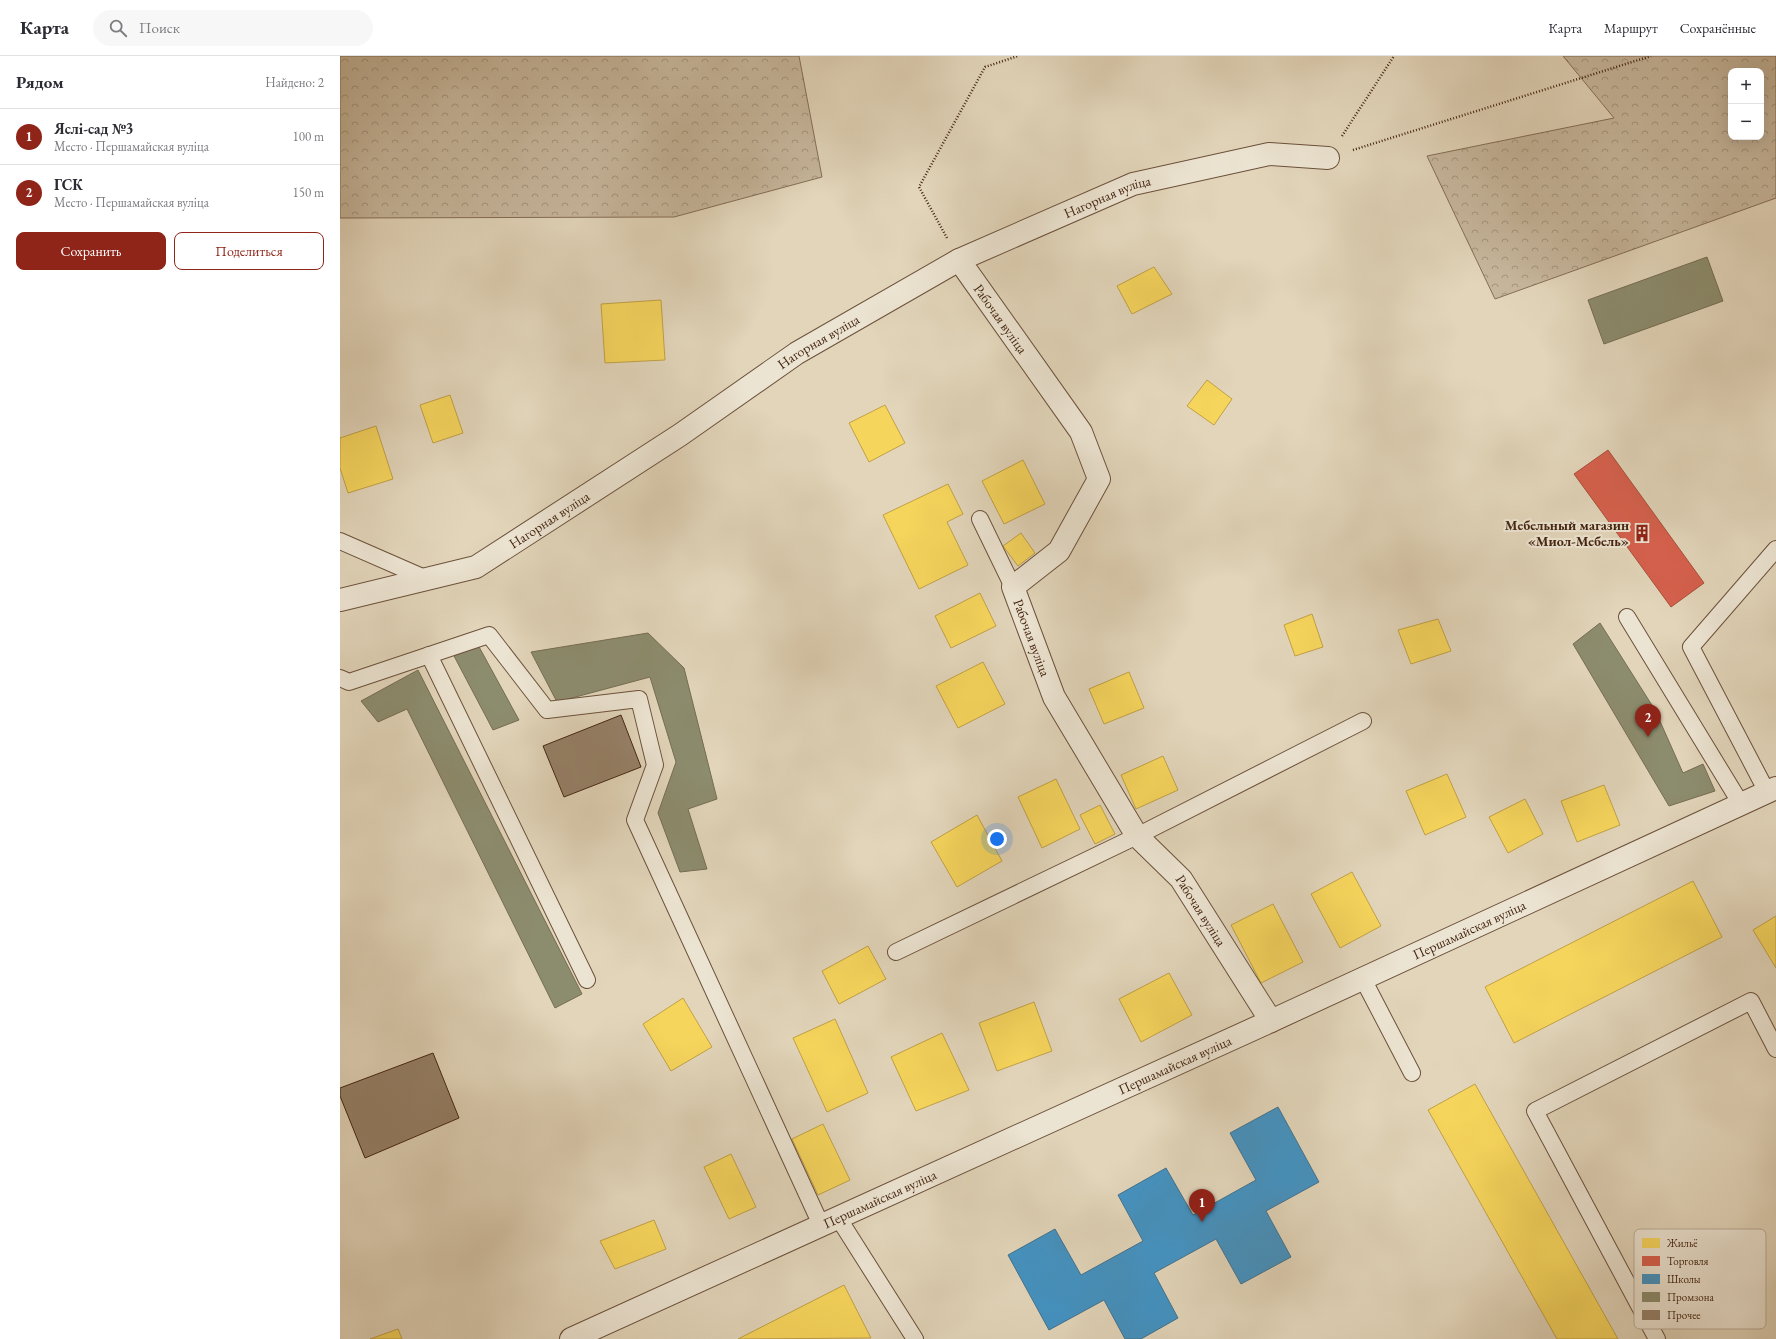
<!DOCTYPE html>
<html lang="ru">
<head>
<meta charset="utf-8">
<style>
  :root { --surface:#fff; --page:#f7f7f7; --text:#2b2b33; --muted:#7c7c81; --line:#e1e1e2; --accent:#8f2418 }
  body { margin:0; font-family:"EB Garamond",serif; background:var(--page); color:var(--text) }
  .controls { position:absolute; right:12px; top:12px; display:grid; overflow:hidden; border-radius:8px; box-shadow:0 4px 16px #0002 }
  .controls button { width:36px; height:36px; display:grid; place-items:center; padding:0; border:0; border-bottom:1px solid var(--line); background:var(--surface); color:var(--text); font:20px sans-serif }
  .you { position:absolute; left:657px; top:783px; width:14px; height:14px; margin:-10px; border:3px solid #fff; border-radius:50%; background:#1a73e8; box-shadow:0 0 0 6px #1a73e833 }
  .badge { display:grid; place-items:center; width:26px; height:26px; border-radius:50%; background:var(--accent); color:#fff; font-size:13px; font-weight:700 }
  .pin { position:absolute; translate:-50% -33px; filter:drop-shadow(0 1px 2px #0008) }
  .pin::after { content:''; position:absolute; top:21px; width:14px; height:12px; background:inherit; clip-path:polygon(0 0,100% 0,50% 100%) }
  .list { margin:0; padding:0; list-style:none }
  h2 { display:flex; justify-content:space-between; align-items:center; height:52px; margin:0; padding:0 16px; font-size:17px }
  h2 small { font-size:13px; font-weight:400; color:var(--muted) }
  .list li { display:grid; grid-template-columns:26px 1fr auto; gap:12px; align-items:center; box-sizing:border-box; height:56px; padding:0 16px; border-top:1px solid var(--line) }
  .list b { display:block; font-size:15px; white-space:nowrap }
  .list p { margin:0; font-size:13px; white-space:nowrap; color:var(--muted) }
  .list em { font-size:13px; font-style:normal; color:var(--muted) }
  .actions { display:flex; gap:8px; padding:12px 16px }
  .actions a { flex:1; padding:9px 0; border:1px solid var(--accent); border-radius:8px; text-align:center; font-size:14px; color:var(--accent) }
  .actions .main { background:var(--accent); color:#fff }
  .icon { flex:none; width:22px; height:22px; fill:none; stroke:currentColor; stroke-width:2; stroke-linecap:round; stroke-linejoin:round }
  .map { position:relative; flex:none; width:1436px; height:1283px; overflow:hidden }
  header { display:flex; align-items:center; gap:24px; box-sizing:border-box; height:56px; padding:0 20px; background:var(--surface); border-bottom:1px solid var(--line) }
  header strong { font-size:19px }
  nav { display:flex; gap:22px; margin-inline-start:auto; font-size:14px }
  .search { width:280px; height:36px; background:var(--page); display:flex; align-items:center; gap:10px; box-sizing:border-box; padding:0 14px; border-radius:22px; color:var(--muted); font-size:15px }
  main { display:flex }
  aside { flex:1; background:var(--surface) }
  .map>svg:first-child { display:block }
  .forest { fill:url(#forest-crowns); stroke:#866e57; fill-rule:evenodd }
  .homes { fill:#f6d55c; stroke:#c1a046 }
  .shops { fill:#d6604d; stroke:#aa4e3b }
  .schools { fill:#4393c3; stroke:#43728e }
  .industry { fill:#8c8c6e; stroke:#766d52 }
  .building { fill:#968169; stroke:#442511 }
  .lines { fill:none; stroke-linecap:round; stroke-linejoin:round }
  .lane-casing { stroke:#6c513b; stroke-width:18 }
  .street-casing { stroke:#6c513b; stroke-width:24 }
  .path { stroke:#442511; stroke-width:2.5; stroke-dasharray:1 2; stroke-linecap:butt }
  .lane { stroke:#ece4d2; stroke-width:16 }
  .street { stroke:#ece4d2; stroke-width:22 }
  .labels { text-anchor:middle; stroke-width:4; stroke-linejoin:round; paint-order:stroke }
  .street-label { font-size:14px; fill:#442511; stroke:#ece4d2 }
  .poi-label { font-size:14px; font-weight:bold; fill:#442511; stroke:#ece4d2; text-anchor:end }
  .key { fill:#ece4d2; stroke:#baab98; stroke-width:1 }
  .key-label { font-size:11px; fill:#442511 }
</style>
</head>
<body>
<header>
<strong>Карта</strong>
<div class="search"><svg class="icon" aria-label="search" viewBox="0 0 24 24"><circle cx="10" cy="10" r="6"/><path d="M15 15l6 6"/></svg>Поиск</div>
<nav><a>Карта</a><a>Маршрут</a><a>Сохранённые</a></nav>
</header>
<main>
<aside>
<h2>Рядом<small>Найдено: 2</small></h2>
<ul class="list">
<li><span class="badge">1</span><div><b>Яслі-сад №3</b><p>Место · Першамайская вуліца</p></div><em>100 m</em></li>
<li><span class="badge">2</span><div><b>ГСК</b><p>Место · Першамайская вуліца</p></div><em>150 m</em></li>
</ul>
<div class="actions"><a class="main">Сохранить</a><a>Поделиться</a></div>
</aside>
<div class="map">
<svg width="1436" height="1283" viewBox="0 0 1436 1283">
  <defs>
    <pattern id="forest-crowns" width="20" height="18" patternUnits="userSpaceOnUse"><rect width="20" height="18" fill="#c7b79d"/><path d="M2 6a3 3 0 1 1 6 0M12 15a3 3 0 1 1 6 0" fill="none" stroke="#a3957f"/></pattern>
  </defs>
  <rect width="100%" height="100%" fill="#e2d5ba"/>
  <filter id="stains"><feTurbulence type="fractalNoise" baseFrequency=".005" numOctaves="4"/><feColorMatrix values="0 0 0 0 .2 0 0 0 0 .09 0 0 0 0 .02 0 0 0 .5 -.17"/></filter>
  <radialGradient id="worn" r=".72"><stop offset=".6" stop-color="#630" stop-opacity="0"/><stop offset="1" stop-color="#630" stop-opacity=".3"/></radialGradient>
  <g class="forest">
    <polygon points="0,0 459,0 482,121 334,161 0,162"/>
    <path d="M1223 0H1436V142L1155 243 1087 100 1274 62ZM1391 15H1421V81H1391Z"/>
  </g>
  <g class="homes">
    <polygon points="814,211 832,238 792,258 777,230"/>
    <polygon points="321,244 325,304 265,307 261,248"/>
    <polygon points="867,324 892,343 874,369 847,350"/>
    <polygon points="110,339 123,377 93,387 80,349"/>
    <polygon points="545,349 565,387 529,406 509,367"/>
    <polygon points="36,370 53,423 8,437 0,412 0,382"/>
    <polygon points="683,404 705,448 664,468 642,425"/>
    <polygon points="608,428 623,458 607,466 628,509 579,533 543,459"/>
    <polygon points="681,477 695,497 678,510 663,490"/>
    <polygon points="640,537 656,570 611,592 595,560"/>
    <polygon points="972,558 983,591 955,600 944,569"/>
    <polygon points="1098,563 1111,595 1071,608 1058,574"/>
    <polygon points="643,606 665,648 618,672 596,630"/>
    <polygon points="789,616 804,652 764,668 749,633"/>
    <polygon points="823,700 838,734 796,753 781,719"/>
    <polygon points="1107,718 1126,761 1085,779 1066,735"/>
    <polygon points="716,723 740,773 702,792 678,741"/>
    <polygon points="1264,729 1280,769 1237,786 1221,745"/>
    <polygon points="1185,743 1203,778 1168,797 1149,761"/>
    <polygon points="760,749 775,778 755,788 740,759"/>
    <polygon points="637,759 662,805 617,831 591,786"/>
    <polygon points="1012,816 1041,870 1000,892 971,838"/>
    <polygon points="1353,825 1382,881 1174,987 1145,931"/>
    <polygon points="933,848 963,906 921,927 891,869"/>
    <polygon points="1436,860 1436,912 1413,874"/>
    <polygon points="528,890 546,923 499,948 482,915"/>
    <polygon points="829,917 852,959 801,986 779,943"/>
    <polygon points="343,942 372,991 331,1015 303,968"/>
    <polygon points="694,946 712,995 657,1015 639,967"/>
    <polygon points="495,963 528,1037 487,1056 453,982"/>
    <polygon points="602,977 629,1034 576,1055 551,1001"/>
    <polygon points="1135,1028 1278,1283 1217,1283 1088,1054"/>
    <polygon points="483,1068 510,1124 478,1139 452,1083"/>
    <polygon points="391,1098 416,1151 389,1163 364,1111"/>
    <polygon points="314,1164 326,1193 275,1213 260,1185"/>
    <polygon points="504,1229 531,1282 398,1283"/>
    <polygon points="58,1273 62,1283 30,1283"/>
  </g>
  <polygon class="shops" points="1268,394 1364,527 1331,551 1234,418"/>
  <polygon class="schools" points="938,1051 979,1126 926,1155 951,1201 901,1228 876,1183 814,1217 838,1262 801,1283 785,1283 764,1244 709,1274 668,1199 715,1173 741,1219 803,1185 778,1139 826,1112 853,1159 916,1124 890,1077"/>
  <g class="industry">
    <polygon points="1367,201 1383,245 1264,288 1248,244"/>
    <polygon points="1260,567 1315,654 1343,717 1363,708 1375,735 1329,750 1233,588"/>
    <polygon points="308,577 344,612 377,743 348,753 367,813 340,816 318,757 336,706 310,621 217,646 191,596"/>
    <polygon points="138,589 179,664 153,674 114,600"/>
    <polygon points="78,614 242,938 215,952 67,653 38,666 21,645"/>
  </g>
  <g class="building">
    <polygon points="281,659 301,711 224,741 203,690"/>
    <polygon points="93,997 119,1062 25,1102 0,1040 0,1032"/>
  </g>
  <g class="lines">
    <g class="lane-casing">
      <g id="lane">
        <polyline points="640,463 673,531"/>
        <polyline points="0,485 87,523"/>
        <polyline points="1287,561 1401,748"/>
        <polyline points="89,599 247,924"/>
        <polyline points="0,622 9,626 149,579 207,654 299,643 315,709 295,764 482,1171"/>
        <polyline points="1427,736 1351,591 1436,493"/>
        <polyline points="556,896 797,780 1023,665"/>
        <polyline points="1023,923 1072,1017"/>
        <polyline points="499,1163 575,1283"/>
        <polyline points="1317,1283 1195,1055 1411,945 1436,993"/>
      </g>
    </g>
    <g class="street-casing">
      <g id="street">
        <path id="s1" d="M619 204 741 376 759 423 719 495 673 531 714 641 797 780 841 823 931 965"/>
        <path id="s2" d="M0 544 136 511 340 379 457 297 619 204 793 128 929 98 988 102"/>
        <path id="s3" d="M231 1283 931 965 1436 732"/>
      </g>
    </g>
    <g class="path">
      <polyline points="1002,80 1054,0"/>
      <polyline points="1013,94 1311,0"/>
      <polyline points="607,182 579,131 645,11 678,0"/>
    </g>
    <use href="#lane" class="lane"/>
    <use href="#street" class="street"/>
  </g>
  <defs>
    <g id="building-bare" transform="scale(1.38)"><path d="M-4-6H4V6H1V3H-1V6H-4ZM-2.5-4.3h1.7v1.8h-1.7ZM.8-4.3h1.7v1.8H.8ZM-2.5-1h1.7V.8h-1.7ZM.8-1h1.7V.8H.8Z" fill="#8f2418" stroke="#ece4d2" stroke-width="2.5" paint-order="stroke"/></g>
  </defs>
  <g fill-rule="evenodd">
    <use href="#building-bare" x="1302" y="477"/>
  </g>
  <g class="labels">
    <g class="street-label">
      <text dy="5" stroke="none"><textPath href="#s2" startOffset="874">Нагорная вуліца</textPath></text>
      <text dy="5" stroke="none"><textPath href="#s1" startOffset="72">Рабочая вуліца</textPath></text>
      <text dy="5" stroke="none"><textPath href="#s2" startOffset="550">Нагорная вуліца</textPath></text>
      <text dy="5" stroke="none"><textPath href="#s2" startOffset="227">Нагорная вуліца</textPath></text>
      <text dy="5" stroke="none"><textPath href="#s1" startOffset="456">Рабочая вуліца</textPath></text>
      <text dy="5" stroke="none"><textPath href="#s1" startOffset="780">Рабочая вуліца</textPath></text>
      <text dy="5" stroke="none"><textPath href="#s3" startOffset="987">Першамайская вуліца</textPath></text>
      <text dy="5" stroke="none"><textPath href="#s3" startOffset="663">Першамайская вуліца</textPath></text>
      <text dy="5" stroke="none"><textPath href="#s3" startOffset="339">Першамайская вуліца</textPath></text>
    </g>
    <g class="poi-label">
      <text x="1289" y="474">Мебельный магазин<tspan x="1289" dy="16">«Миол-Мебель»</tspan></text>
    </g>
  </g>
  <rect x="1294" y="1173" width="132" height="100" rx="6" class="key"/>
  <rect x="1302" y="1182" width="18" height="10" fill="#f6d55c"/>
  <rect x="1302" y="1200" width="18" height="10" fill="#d6604d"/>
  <rect x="1302" y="1218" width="18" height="10" fill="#4393c3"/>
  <rect x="1302" y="1236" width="18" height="10" fill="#8c8c6e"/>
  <rect x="1302" y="1254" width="18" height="10" fill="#968169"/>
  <g class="key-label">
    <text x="1327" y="1191">Жильё</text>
    <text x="1327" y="1209">Торговля</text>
    <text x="1327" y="1227">Школы</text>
    <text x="1327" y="1245">Промзона</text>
    <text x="1327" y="1263">Прочее</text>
  </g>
  <rect width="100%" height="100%" filter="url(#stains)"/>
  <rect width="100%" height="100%" fill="url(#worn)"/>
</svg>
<div class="controls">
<button>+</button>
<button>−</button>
</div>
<div class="you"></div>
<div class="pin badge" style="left:862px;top:1166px">1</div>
<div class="pin badge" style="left:1308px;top:681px">2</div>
</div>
</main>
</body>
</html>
